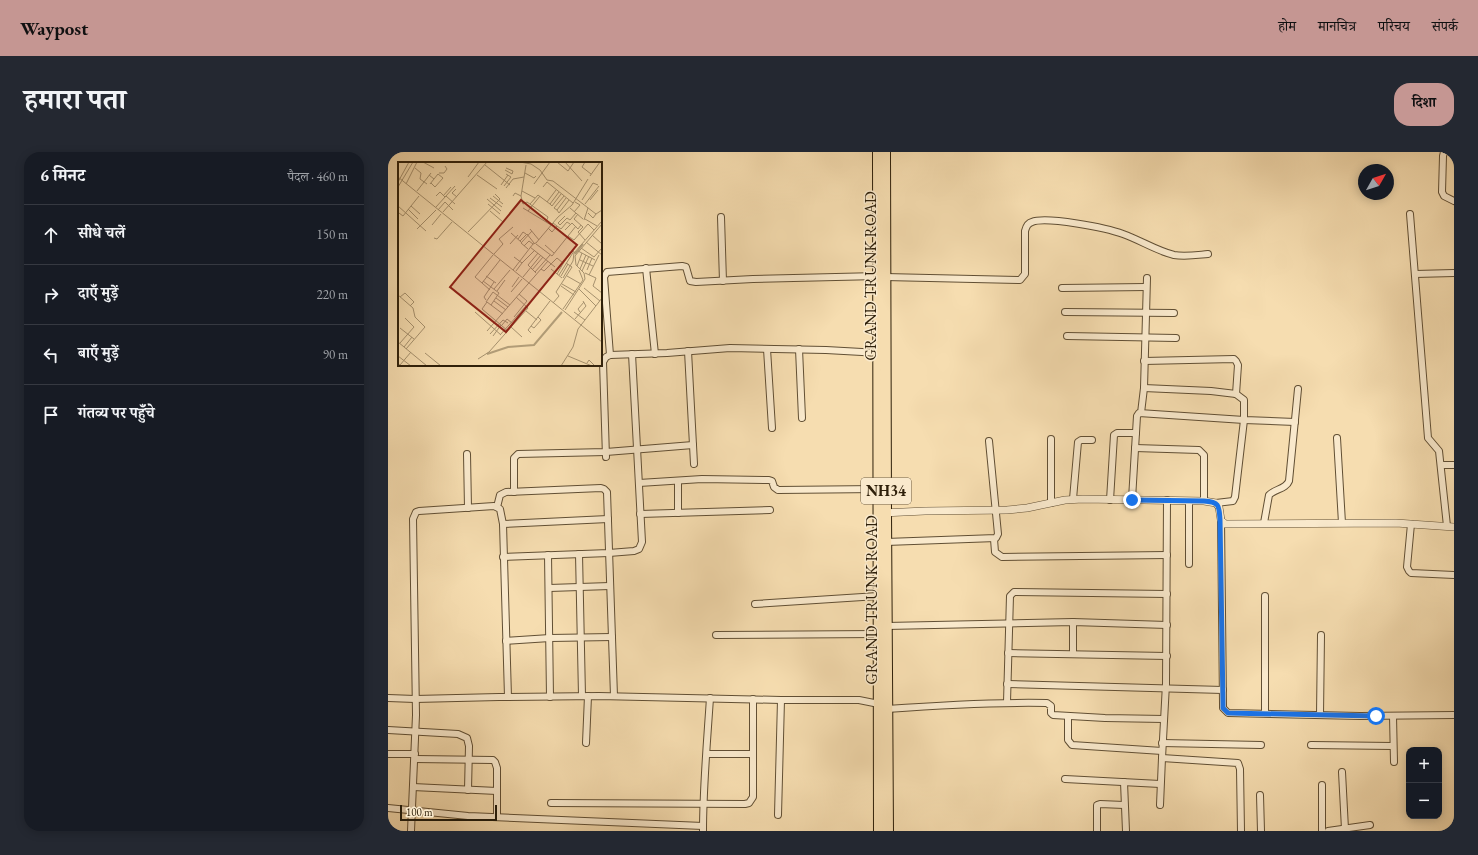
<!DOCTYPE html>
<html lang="hi">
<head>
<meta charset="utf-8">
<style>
  :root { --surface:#171b24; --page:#242831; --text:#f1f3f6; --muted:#9ea1a6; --line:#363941; --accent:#c59692 }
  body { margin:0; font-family:"EB Garamond","Noto Serif Devanagari",serif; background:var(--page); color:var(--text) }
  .controls { position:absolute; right:12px; bottom:12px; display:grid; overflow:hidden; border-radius:8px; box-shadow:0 2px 10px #0003 }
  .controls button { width:36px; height:36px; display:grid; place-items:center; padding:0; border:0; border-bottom:1px solid var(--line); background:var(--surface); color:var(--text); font:20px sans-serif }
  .compass { position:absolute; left:970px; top:12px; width:36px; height:36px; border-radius:50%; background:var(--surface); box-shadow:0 2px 10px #0003; rotate:51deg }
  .scale { position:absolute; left:12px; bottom:10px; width:97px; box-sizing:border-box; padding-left:4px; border:2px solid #2f200a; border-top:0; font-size:11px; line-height:14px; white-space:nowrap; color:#2f200a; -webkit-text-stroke:3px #f9e9cc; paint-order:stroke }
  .stop { position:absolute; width:12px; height:12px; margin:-9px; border:3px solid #1a73e8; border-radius:50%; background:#fff }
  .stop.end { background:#1a73e8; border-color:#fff; box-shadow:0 1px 4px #0008 }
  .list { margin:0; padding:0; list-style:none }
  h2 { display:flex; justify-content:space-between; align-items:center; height:52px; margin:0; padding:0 16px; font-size:17px }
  h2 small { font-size:13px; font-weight:400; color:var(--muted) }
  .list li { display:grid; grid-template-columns:26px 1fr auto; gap:12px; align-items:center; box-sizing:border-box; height:60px; padding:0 16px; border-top:1px solid var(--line) }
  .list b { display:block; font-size:15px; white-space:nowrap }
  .list em { font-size:13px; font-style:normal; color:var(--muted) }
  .icon { flex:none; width:22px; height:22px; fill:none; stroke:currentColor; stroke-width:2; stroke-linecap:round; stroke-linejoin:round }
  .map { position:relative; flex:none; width:1066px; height:679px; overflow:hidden; border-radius:16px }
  header { display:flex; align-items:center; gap:24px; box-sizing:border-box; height:56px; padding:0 20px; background:var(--accent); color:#111 }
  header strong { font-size:19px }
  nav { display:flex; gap:22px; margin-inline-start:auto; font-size:14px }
  .intro { display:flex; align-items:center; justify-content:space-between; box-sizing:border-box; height:96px; padding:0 24px }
  h1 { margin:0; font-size:28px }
  .button { padding:10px 18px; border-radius:16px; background:var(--accent); color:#111; font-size:14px; font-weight:700 }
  main { display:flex; gap:24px; padding:0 24px }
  aside { flex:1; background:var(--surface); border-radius:16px; box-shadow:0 2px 10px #0003 }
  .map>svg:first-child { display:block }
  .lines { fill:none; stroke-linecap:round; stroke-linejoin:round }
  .minor-casing { stroke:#614f34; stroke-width:8 }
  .tertiary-casing { stroke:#614f34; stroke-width:8 }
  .trunk-casing { stroke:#2f200a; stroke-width:12 }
  .minor { stroke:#f9e9cc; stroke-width:6 }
  .tertiary { stroke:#f9e9cc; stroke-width:7 }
  .trunk { stroke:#f6ddb0; stroke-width:10 }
  .route { stroke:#1a73e8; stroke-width:5 }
  .labels { text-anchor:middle; stroke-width:3; stroke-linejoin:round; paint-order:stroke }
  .shield { fill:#f9e9cc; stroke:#6c5c44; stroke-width:1 }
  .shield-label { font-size:15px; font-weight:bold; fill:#2f200a }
  .street-label { font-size:16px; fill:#2f200a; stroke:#f9e9cc }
  .inset-river { fill:none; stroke:#b29d78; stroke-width:2 }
  .inset-road { fill:none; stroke:#a6916e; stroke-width:1 }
  .view { fill:#8f2418; fill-opacity:0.15; stroke:#8f2418; stroke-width:2 }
  .inset-edge { fill:none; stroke:#2f200a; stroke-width:2 }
</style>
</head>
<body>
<header>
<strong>Waypost</strong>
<nav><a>होम</a><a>मानचित्र</a><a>परिचय</a><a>संपर्क</a></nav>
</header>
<div class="intro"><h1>हमारा पता</h1><a class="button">दिशा</a></div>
<main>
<aside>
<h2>6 मिनट<small>पैदल · 460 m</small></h2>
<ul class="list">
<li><svg class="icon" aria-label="ahead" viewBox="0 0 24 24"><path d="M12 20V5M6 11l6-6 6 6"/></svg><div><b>सीधे चलें</b></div><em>150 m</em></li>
<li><svg class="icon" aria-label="right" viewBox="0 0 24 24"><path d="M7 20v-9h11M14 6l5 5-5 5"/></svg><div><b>दाएँ मुड़ें</b></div><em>220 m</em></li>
<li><svg class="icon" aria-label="left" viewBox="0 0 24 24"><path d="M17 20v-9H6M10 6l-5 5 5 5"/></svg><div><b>बाएँ मुड़ें</b></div><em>90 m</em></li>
<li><svg class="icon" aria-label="arrive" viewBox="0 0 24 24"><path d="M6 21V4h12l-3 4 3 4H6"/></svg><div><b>गंतव्य पर पहुँचे</b></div></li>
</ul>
</aside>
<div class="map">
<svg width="1066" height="679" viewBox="0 0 1066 679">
  <rect width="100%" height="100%" fill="#f6ddb0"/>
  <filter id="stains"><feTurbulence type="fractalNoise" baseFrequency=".005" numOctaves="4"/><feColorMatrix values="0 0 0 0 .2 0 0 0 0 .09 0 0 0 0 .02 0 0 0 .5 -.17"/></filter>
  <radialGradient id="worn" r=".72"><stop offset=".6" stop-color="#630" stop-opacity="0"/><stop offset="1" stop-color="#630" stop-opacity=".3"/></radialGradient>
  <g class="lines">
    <g class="minor-casing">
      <g id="minor">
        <polyline points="1056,0 1055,4 1054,40 1056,44 1066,49"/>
        <polyline points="1022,62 1040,286 1051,299 1059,374"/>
        <polyline points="333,65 335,129"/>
        <polyline points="258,116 267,202"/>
        <polyline points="1027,122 1066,121"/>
        <path d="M497 125 632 128 637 122V79C638 75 640 71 644 70 658 64 719 76 735 82 752 88 769 99 786 103 797 105 809 103 820 102"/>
        <polyline points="674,136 758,135"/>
        <polyline points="677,160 786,161"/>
        <polyline points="679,184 788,186"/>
        <polyline points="379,197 384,276"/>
        <polyline points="411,197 414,266"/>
        <polyline points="300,199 306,312"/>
        <polyline points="222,203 216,125 219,120 294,114 298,115 302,129 308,130 365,127 490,124"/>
        <polyline points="756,209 846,207 848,209 850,213 848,242"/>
        <polyline points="756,236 823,239 848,242 856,248 856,268 847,345 845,349 828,351"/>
        <polyline points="753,261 756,236 759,126"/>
        <polyline points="949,286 954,371"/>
        <polyline points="663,287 663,351"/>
        <polyline points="747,296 811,298 816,303 816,349"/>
        <polyline points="79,302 80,356"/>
        <polyline points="218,305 215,210 218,205 222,203 279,201 342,196 438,198 492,201"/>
        <polyline points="1053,313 1066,313"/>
        <polyline points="290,329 290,361"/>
        <polyline points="251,331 314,327 381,328 384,329 386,335 390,338 490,337"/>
        <polyline points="126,340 126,306 130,302 218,300 305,293"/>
        <polyline points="685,347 690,290 693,288 704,288"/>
        <polyline points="744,347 749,264 751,261 856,268 907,270"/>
        <polyline points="722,348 726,283 729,281 748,281"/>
        <polyline points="801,349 801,412"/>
        <polyline points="109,355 112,343 118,340 213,336 216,337 219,340 226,544"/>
        <polyline points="252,362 382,358"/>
        <polyline points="833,368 835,552 835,556 840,561 972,564 1066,563"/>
        <path d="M876 371 881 343C887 337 898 337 901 329L910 237"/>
        <polyline points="115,372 220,367"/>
        <polyline points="1023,372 1019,415 1021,419 1023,421 1066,423"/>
        <polyline points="606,387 607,400 614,405 779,403"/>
        <polyline points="498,390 608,386 610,382 601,289"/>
        <polyline points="191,402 194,544"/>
        <polyline points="160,403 162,545"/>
        <polyline points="115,405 221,401 246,399 251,397 254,390 244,202"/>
        <polyline points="161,436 222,434"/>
        <polyline points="367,452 490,444"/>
        <polyline points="498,474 685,470 779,473"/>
        <polyline points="328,483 490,482"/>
        <polyline points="118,489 162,486 224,485"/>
        <polyline points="620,501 779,504"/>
        <polyline points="685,502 685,470"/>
        <polyline points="619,532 835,538"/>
        <path d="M0 546 27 547 111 545 211 544 393 548H471L491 552 499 557C553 553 606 550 659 551L663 554V561L665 563 717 566 776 567"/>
        <polyline points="619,550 622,444 626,440 779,442"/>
        <polyline points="877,561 877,444"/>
        <polyline points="932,563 933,483"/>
        <polyline points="680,564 680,588 684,593 774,599"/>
        <polyline points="1005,564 1006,610"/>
        <polyline points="0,578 70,582 79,586 81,594 80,638"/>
        <polyline points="198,591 200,544"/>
        <polyline points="774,591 873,593"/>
        <polyline points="923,593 1005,594"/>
        <polyline points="0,602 27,602"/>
        <polyline points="319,602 365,602"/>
        <polyline points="774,606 850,611 852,617 853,679"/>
        <polyline points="27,607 105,608 107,610 109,616 109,665"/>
        <polyline points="954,620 957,677"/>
        <polyline points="677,627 772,632"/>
        <polyline points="736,630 738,679"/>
        <polyline points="25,635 109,639"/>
        <polyline points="872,643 873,679"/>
        <polyline points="163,651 357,652 361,651 365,645 365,547"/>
        <polyline points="772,653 774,606 778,532 779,348"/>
        <polyline points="0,656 80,664 315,674"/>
        <polyline points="390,663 393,548"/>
        <polyline points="23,679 28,563 25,367 28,360 31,359 106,354 112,357 115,372 120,545"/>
        <path d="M315 679C315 635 319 591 322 546"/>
        <polyline points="709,679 709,653 712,652 736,653"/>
        <polyline points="934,679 934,633"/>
        <polyline points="940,679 982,673"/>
      </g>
    </g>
    <g class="tertiary-casing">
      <polyline id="tertiary" points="494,361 537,359 619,358 639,356 677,348 695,347 816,349 828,351 831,355 833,368 837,372 1008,371 1066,375"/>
    </g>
    <g class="trunk-casing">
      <g id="trunk">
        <polyline points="490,0 491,679"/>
        <polyline points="497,0 498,361 500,679"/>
      </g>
    </g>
    <use href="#minor" class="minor"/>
    <use href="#tertiary" class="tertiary"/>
    <use href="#trunk" class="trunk"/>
  </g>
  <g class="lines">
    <path class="route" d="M744 348 816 349C832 350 831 354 832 368L835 552V556L840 561 988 564"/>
  </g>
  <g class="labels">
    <rect class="shield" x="473" y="326" width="50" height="26" rx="3"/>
    <g class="shield-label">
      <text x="498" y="344">NH34</text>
    </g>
    <g class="street-label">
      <text transform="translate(482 124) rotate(-90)" y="6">GRAND TRUNK ROAD</text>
      <text transform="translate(483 448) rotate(-90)" y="6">GRAND TRUNK ROAD</text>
    </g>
  </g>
  <g transform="translate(10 10)">
    <rect width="204" height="204" fill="#f6ddb0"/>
    <path class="inset-river" d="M177 92 185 82M89 192 110 185 136 183 164 150"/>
    <path class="inset-road" d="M25 0 36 6M122 0 133 2 142 8 149 18 155 19 198 52 204 48M159 0 170 9 176 0M167 0 184 19M187 0 184 5 193 12M87 3 112 23M17 6 23 11 22 17 29 22M107 8 114 12 115 9 108 6M41 11H46L49 7 47 4M127 11 136 16 138 14M31 13 36 17 32 22M79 13 99 27M192 14 202 0M0 15 204 180M70 15 81 0M0 20 11 0M33 21 37 25 45 16 40 12 36 17M8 22 19 0M136 22 152 0M103 23 110 13M106 24 113 15 108 12M0 25 15 0M145 25 149 20 175 41M108 26 115 17 126 15M58 27 54 31 59 35M19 29 33 11M124 29 137 36M161 30 152 42 154 44 163 32M38 34 42 30 47 35M45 34 53 25M48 34 57 42M95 34 105 42M115 34 117 31 123 34 128 3M123 34 125 42 129 40 150 55 148 60M92 36 104 45M89 37 103 49M184 38 195 21 200 23M192 38 200 28M149 40 158 28M90 42 102 52M132 42 140 33 152 42M187 42 201 24M0 44 28 69M13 44 22 52M38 45 57 24M125 46 153 63M156 46 159 48 168 36M156 46 166 34M172 46 185 57M10 47 20 57M40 48 47 40 55 48M159 48 161 51 171 38M92 49 105 60M130 49 142 34M45 50 89 0M176 50 182 43 177 40M1 51 5 54 21 34M190 51 195 56 198 52M180 52 176 57 185 65 180 70 187 78M167 54 160 61 162 63 169 56M169 56 172 58 178 51M187 57 199 64M186 58 190 46M155 61 163 67 169 60 172 62M34 63 43 52M150 66 154 70 159 64M19 67 38 48M132 67 141 78M167 68 174 61 180 67 183 63M70 70 102 37 97 32M113 71 123 80M194 73 204 82M170 74 176 78 190 62 196 68M36 76 39 77 54 60M120 77 125 70 128 72M122 79 129 72 136 81M188 80 204 93M112 82 120 73M138 82 154 94 178 64M147 83 156 91M126 84 131 79 135 82M132 85 157 105M183 86 196 95M130 87 123 81 134 69M180 89 197 98M96 92 105 82 101 77 115 65M116 95 124 101 118 109M196 95 204 86M182 98 195 104M124 101 137 88M153 102 159 96 165 101M179 104 184 91M143 107 146 109 153 102M153 107 164 116M182 107 188 93M115 108 135 82 138 81 160 55 174 43 190 17M134 108 145 95M189 108 194 96M184 109 191 94M137 110 152 93M138 111 130 103 140 91M187 111 198 116 195 124 204 131M159 112 172 90M161 113 176 89M191 113 201 93M88 114 98 121M163 114 170 102M169 114 183 122M125 115 143 93M165 116 175 99 176 91 204 59M85 119 101 131 93 143M84 121 77 115 95 93M164 122 178 130M163 124 176 133M114 125 121 115M186 126 202 139M96 127 112 108M181 127 198 144M92 128 84 121 102 98M99 129 107 118M113 130 124 117M0 133 15 146 17 155 27 165 8 187M2 135 7 131 16 140 12 144M98 136 110 145M88 138 86 135 96 120M96 139 108 148M88 140 95 130 112 143M155 141 161 134 158 130 174 105 168 101M165 147 185 118 181 108M167 148 187 117 186 111 178 103 177 94 204 62M128 149 139 158M77 150 103 173M176 150 187 158M182 150 180 147 186 140M105 152 89 140 84 147 110 169M116 155 129 139 121 132M177 157 188 144 185 139M104 163 109 157 114 161M133 164 136 166 143 158 140 155M113 165 124 175M2 166 16 177M89 169 150 99M133 171 130 168 152 139M92 172 105 158 110 161M102 173 128 144M95 174 103 163M0 180 29 204M2 181 16 165 7 156M6 185 14 175M27 191 43 204M0 194 13 204M170 194 194 204M80 197 91 190 130 146 118 135M189 201 191 198 197 204M0 202 2 203 13 190M163 204 175 185 180 167 204 136"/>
    <path class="view" d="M123 38 179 83 108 170 52 125Z"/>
    <rect width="204" height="204" class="inset-edge"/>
  </g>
  <rect width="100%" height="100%" filter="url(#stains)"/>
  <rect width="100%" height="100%" fill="url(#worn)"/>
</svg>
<div class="controls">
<button>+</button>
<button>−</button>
</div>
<svg class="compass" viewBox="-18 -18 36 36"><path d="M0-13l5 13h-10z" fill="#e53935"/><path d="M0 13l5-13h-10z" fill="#9ea1a6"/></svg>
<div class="scale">100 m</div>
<div class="stop" style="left:988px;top:564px"></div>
<div class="stop end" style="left:744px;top:348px"></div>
</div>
</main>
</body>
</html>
